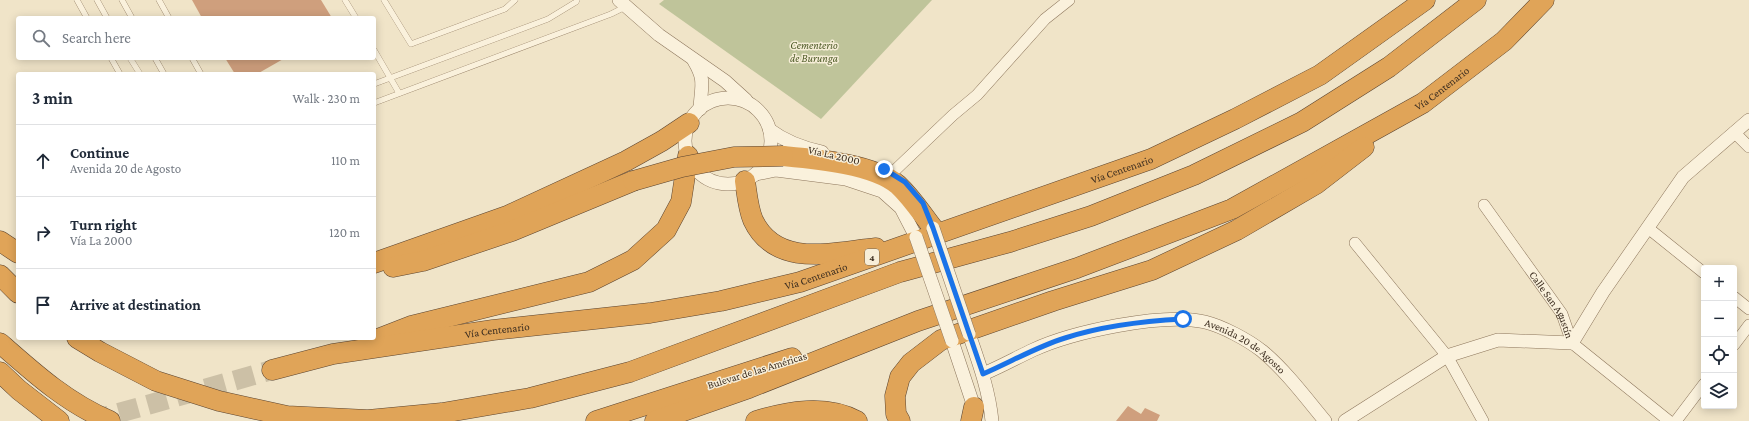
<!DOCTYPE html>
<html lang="en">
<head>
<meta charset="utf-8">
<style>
  :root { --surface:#fff; --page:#f6f6f7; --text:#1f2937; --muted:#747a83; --line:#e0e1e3 }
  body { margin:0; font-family:"Crimson Pro",serif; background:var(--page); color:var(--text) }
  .controls { position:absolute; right:12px; bottom:12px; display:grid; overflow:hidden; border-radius:4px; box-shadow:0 2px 10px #0003 }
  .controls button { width:36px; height:36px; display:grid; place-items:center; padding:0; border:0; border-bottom:1px solid var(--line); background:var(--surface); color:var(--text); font:20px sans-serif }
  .stop { position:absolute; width:12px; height:12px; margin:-9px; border:3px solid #1a73e8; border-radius:50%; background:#fff }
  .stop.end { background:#1a73e8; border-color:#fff; box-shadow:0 1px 4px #0008 }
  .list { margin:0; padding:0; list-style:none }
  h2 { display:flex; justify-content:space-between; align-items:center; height:52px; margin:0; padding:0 16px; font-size:17px }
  h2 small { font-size:13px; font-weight:400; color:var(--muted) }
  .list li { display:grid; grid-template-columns:26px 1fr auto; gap:12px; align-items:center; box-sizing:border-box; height:72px; padding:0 16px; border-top:1px solid var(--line) }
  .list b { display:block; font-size:15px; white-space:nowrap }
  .list p { margin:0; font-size:13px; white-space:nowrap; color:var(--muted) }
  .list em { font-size:13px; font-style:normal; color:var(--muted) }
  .icon { flex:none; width:22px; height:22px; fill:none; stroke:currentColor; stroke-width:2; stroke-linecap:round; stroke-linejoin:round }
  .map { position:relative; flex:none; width:1749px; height:421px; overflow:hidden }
  .search { position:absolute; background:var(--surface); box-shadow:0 2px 10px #0003; left:16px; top:16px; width:360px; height:44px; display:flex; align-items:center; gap:10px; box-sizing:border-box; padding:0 14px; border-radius:4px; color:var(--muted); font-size:15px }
  .panel { position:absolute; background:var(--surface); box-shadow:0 2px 10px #0003; left:16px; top:72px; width:360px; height:268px; border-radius:4px }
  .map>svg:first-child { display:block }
  .cemetery { fill:#bfc49a }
  .building { fill:#cf9f7d }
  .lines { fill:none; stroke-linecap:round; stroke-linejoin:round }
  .motorway-tunnel { stroke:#ccc0a6; stroke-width:20; stroke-dasharray:20 10; stroke-linecap:butt }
  .service-casing { stroke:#8d765c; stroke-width:6 }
  .minor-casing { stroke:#8d765c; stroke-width:12 }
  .tertiary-casing { stroke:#8d765c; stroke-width:14 }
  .motorway-casing { stroke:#5b4430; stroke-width:21 }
  .service { stroke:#faf1dc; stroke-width:5.5 }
  .minor { stroke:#faf1dc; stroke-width:11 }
  .tertiary { stroke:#faf1dc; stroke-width:13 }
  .motorway { stroke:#e0a458; stroke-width:20 }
  .tertiary-bridge-casing { stroke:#8d765c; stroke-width:14; stroke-linecap:butt }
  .motorway-bridge-casing { stroke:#5b4430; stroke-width:21; stroke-linecap:butt }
  .tertiary-bridge { stroke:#faf1dc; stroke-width:13 }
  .motorway-bridge { stroke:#e0a458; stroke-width:20 }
  .route { stroke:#1a73e8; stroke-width:5 }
  .labels { text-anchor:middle; stroke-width:3; stroke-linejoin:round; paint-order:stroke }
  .shield { fill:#f7eed8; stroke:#756857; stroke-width:1 }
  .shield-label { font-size:10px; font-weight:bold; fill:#3d2e20 }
  .park-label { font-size:11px; font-style:italic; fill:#4d5a26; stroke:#f7eed8 }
  .street-label { font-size:11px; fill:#3d2e20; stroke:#f7eed8 }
</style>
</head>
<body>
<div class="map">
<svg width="1749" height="421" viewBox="0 0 1749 421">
  <rect width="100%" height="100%" fill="#f0e4c8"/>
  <polygon class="cemetery" points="664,0 932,0 821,119 659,4"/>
  <g class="building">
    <polygon points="192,0 321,0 332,18 202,18"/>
    <polygon points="225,58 285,58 257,74 235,74"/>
    <polygon points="1128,406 1141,414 1145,408 1160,415 1157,421 1116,421"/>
  </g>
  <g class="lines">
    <polyline class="motorway-tunnel" points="90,421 272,370"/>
    <g class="service-casing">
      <g id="service">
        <polyline points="77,0 87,18"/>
        <polyline points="97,0 107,18"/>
        <polyline points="122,0 132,18"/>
        <polyline points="159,0 169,18"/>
        <polyline points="345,0 356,18"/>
        <polyline points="384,0 411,44 505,9 515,0"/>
        <polyline points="374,50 399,93"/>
        <polyline points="111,58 120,74"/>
        <polyline points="130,58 140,74"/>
        <polyline points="155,58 164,74"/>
        <polyline points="192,58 201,74"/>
        <polyline points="374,84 548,19 576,2 577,0"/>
        <polyline points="374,103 611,14 625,7"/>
      </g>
    </g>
    <g class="minor-casing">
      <g id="minor">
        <polyline points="1734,132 1749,147"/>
        <polyline points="891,174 953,115 977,95 1045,19 1069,0"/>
        <path id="s1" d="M1484 205 1562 314 1572 343 1669 421"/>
        <polyline points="1648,228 1704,273"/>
        <polyline points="1355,243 1447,356 1483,421"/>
        <polyline points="1734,297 1749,309"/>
        <polyline points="1734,345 1749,325"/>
        <polyline points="1676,421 1704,384"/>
      </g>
    </g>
    <g class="tertiary-casing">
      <g id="tertiary">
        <polyline points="619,0 659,35 725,81 746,100"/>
        <path d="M694 61C706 81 701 86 700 109"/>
        <circle cx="728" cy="141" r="43"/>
        <path d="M770 130C786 142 803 148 822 152"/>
        <polyline points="756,174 776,170 846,179 882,191 901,208 916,237"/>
        <path d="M969 334C979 363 989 390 992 421"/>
        <polyline points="952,341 974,407 975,413"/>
        <path id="s2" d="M983 374C1000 367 1016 358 1033 350 1072 332 1163 312 1205 322 1222 326 1248 340 1262 351 1285 370 1306 398 1325 421"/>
        <polyline points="1345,421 1447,356 1498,340 1572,343 1603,292 1683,177 1749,120"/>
      </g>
    </g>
    <g class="motorway-casing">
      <g id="motorway">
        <path d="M783 156C815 159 874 164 898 185 912 198 922 214 933 228"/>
        <path d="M745 181C747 194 748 208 753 220 776 269 834 252 876 248"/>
        <polyline points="0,241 18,253"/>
        <polyline points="374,263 507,216 626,161 662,141 689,123"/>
        <polyline points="393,267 423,261 512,231 633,181"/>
        <polyline points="0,275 18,293"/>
        <polyline points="77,338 100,352 156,381 219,401 287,416 368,420 442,413 530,398 630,372 900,272 1010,242 1091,216 1194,175 1302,122 1389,67 1476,0"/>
        <polyline points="375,340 411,326 589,282 633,260 666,230 681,202 688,156"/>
        <path d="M0 343C34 373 67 403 110 421"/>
        <path id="s3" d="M272 370 333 354 493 330 650 313 721 301 800 282 1151 159 1235 119 1320 75 1425 0"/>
        <polyline points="0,372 19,390 59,421"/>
        <polyline points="596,421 792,358"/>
        <path id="s4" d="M655 421 749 388 918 321 1077 268 1232 209 1423 103 1504 41 1544 0"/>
        <path d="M756 421C788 411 826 404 857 421"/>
        <polyline points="900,421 896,414 895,396 900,377 911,363 941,340 1053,301 1152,270 1237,230 1316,184 1364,147"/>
        <polyline points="971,421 974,407"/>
      </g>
    </g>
    <use href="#service" class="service"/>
    <use href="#minor" class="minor"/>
    <use href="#tertiary" class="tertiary"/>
    <use href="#motorway" class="motorway"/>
    <g class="tertiary-bridge-casing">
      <g id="tertiary-bridge">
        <polyline points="933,228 969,334"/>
        <polyline points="916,237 952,341"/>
      </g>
    </g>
    <g class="motorway-bridge-casing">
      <polyline id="motorway-bridge" points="633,181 682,167 734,157 783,156"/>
    </g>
    <use href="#tertiary-bridge" class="tertiary-bridge"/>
    <use href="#motorway-bridge" class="motorway-bridge"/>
  </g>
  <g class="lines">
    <path class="route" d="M884 169 905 182 923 203 933 228 983 374C1011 362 1036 347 1065 338 1102 326 1144 321 1183 319"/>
  </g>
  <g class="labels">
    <rect class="shield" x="865" y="249" width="14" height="16" rx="3"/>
    <g class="shield-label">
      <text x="872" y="261">4</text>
    </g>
    <g class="park-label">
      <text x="814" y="49">Cementerio<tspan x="814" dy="13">de Burunga</tspan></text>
    </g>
    <g class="street-label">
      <text dy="4" stroke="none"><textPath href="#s4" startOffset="857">Vía Centenario</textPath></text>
      <text transform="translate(834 155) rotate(13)" y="4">Vía La 2000</text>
      <text dy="4" stroke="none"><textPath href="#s3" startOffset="877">Vía Centenario</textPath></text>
      <text dy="4" stroke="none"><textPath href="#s3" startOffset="553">Vía Centenario</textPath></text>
      <text dy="4" stroke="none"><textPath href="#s1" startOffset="121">Calle San Agustín</textPath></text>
      <text dy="4" stroke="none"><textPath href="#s3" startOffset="229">Vía Centenario</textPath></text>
      <text dy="4" stroke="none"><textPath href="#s2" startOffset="279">Avenida 20 de Agosto</textPath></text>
      <text transform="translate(757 370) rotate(-17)" y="4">Bulevar de las Américas</text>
    </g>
  </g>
</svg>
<div class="controls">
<button>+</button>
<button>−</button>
<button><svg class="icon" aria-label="locate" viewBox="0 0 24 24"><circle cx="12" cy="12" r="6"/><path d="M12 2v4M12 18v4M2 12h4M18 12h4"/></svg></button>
<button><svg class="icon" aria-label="layers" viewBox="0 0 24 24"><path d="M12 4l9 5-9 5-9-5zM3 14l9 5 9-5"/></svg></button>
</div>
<div class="stop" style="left:1183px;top:319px"></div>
<div class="stop end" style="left:884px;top:169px"></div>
<div class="search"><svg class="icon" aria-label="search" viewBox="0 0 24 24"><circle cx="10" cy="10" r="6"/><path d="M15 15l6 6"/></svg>Search here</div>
<section class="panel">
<h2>3 min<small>Walk · 230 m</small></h2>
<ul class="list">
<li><svg class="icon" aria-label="ahead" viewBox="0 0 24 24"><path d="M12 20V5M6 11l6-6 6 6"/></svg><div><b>Continue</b><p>Avenida 20 de Agosto</p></div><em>110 m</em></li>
<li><svg class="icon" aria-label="right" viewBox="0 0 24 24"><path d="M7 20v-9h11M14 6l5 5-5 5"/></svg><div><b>Turn right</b><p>Vía La 2000</p></div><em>120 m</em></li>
<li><svg class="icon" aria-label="arrive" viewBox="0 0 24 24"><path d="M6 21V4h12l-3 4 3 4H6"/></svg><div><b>Arrive at destination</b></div></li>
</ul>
</section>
</div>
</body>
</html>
